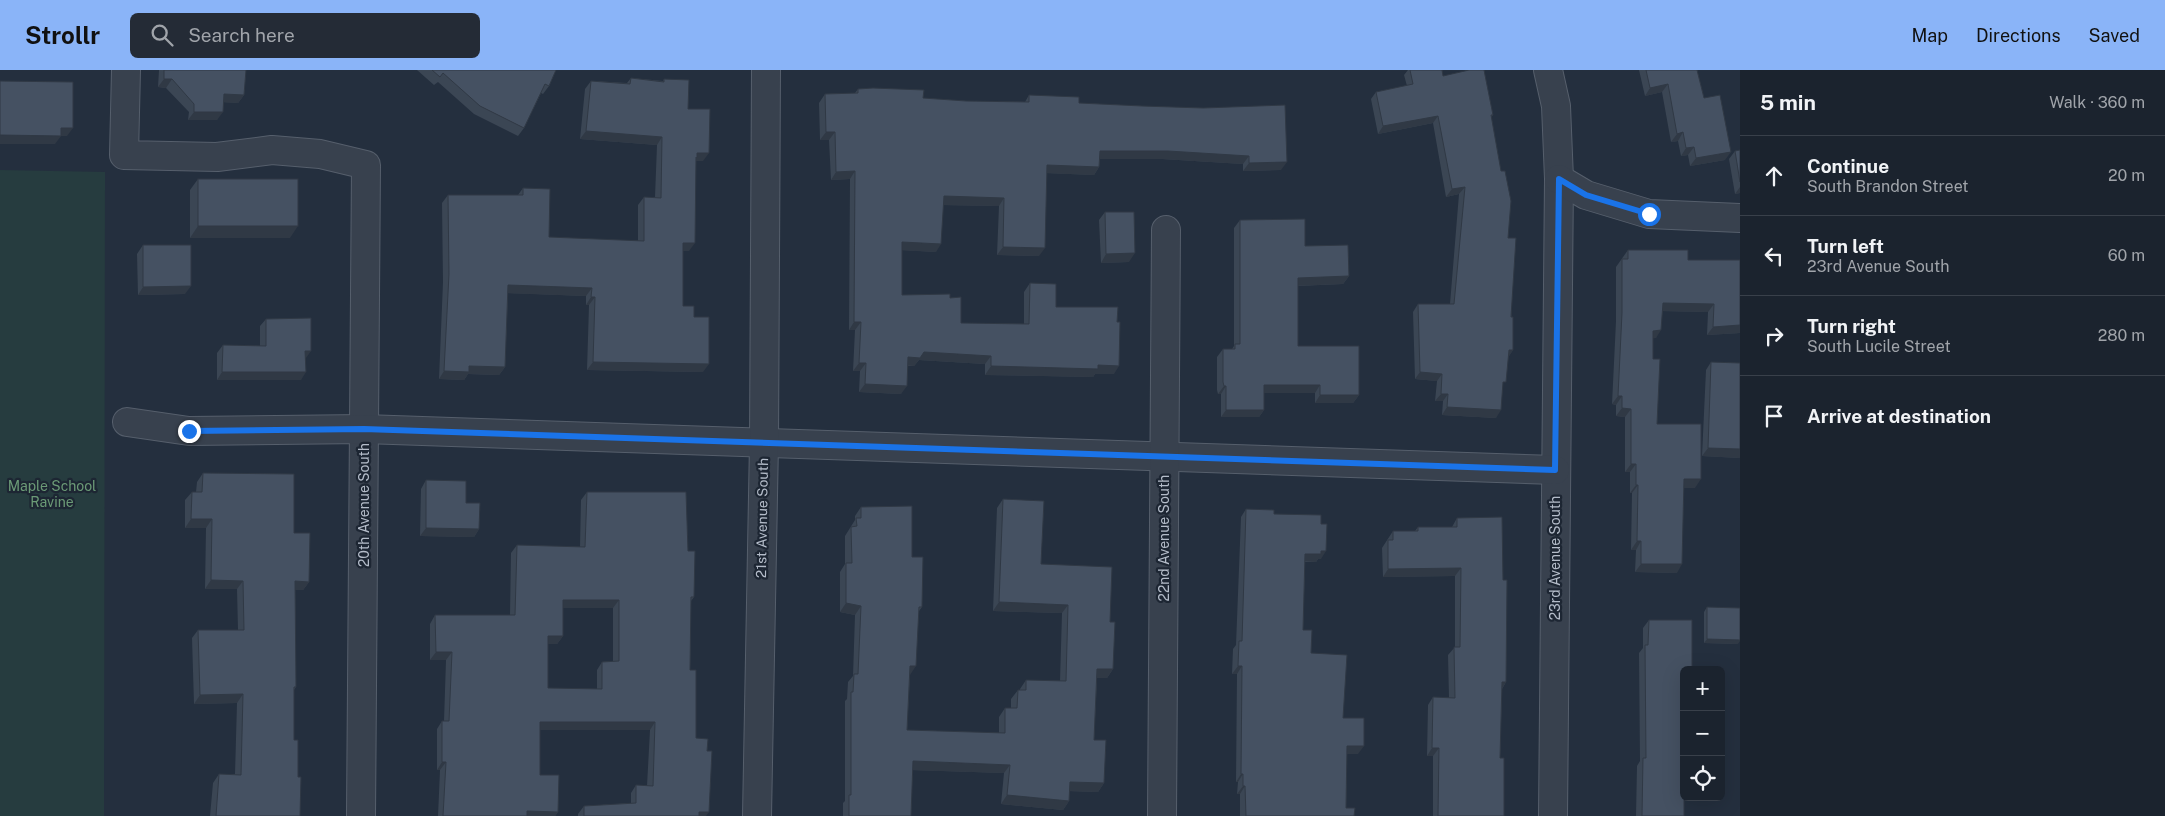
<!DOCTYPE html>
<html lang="en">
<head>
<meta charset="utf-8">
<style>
  :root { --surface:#1b232e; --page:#242b36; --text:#f1f3f6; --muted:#a0a4aa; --line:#39404a; --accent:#8ab4f8 }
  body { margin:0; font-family:"Public Sans",sans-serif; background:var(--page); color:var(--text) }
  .controls { position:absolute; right:15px; bottom:15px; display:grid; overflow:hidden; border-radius:8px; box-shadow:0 5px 20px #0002 }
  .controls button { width:45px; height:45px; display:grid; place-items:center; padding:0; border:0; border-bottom:1px solid var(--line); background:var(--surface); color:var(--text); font:25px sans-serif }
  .stop { position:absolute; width:15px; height:15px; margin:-11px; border:4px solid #1a73e8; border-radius:50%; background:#fff }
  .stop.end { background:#1a73e8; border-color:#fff; box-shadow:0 1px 5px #0008 }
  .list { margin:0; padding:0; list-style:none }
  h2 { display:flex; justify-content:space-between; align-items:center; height:65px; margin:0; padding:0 20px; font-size:21px }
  h2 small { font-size:16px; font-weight:400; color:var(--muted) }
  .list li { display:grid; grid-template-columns:32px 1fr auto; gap:15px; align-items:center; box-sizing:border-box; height:80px; padding:0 20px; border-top:1px solid var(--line) }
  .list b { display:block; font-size:19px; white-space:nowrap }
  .list p { margin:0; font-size:16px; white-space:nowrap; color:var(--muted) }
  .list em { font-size:16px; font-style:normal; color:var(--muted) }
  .icon { flex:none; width:28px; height:28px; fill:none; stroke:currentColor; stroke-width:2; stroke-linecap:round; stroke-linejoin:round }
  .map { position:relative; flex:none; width:1740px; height:746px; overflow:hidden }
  header { display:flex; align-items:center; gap:30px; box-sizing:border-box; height:70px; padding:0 25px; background:var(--accent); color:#111 }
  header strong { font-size:24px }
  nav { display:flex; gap:28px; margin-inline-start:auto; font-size:18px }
  .search { width:350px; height:45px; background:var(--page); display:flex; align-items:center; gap:12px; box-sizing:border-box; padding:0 18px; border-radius:8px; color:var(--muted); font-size:19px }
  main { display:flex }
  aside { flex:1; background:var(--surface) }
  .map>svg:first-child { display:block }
  .green { fill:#263c3f }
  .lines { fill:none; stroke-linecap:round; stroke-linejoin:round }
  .street-casing { stroke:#565f6c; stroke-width:30 }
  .street { stroke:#38414e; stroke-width:28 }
  .wall { fill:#3b4654; fill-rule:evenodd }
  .shaded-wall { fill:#303945 }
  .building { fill:#455162; stroke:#303945; fill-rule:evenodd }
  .route { stroke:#1a73e8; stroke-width:6 }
  .labels { text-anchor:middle; stroke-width:4.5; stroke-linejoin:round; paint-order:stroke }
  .park-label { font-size:14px; fill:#6b9a76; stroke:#1d2633 }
  .street-label { font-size:14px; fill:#b4bcc9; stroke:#1d2633 }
</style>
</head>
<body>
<header>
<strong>Strollr</strong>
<div class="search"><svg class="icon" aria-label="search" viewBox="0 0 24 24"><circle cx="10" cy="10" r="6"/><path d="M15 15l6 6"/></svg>Search here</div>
<nav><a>Map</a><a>Directions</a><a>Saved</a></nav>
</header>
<main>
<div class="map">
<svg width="1740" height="746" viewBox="0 0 1740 746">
  <rect width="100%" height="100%" fill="#242f3e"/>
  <polygon class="green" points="0,100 105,102 104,746 0,746"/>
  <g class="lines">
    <g class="street-casing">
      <g id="street">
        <polyline points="126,0 124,85 217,87 272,80 320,84 366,95 361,746"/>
        <polyline points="1548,0 1556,36 1559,109 1553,746"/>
        <polyline points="1559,109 1586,125 1649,144 1740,148"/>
        <polyline points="127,352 189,361 364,359 1555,400"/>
        <polyline points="757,746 764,373 766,0"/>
        <polyline points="1162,746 1166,160"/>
      </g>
    </g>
    <use href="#street" class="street"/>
  </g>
  <g class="wall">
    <polygon points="159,0 246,0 244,25 238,33 223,32 217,50 188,50 189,42 166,18 158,17"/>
    <polygon points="417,0 556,0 549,16 543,24 541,23 524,58 518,66 474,44 438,12 434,15"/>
    <polygon points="1408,0 1442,0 1443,6 1493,45 1491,47 1508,168 1513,280 1508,287 1496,348 1442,345 1443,331 1435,331 1437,311 1415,309 1413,242 1418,234 1450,234 1459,124 1446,127 1433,53 1378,64 1371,29 1376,22 1407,16 1404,5"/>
    <polygon points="1639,0 1697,0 1704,28 1725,90 1690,96 1688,85 1681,86 1678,71 1671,72 1662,22 1645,26"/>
    <polygon points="631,8 663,11 664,9 688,39 703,91 696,91 689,181 683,181 683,236 694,247 703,302 587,300 589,235 586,235 586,226 508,223 505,297 499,305 468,304 464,310 439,309 443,212 442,133 448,125 518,125 523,118 549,167 638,171 638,135 644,127 655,127 657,75 580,69 585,19 591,11 627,13"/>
    <polygon points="858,19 923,28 966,31 1025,32 1029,25 1079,33 1142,36 1281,100 1243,101 1243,94 1162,89 1100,89 1099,97 1094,105 1047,103 1039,186 997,185 999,136 943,135 936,182 902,180 902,225 950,228 961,253 1024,254 1024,222 1030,213 1056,237 1114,304 1095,304 1093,307 985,305 985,294 919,290 914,296 908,296 901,324 859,322 860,301 853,301 855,260 849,260 850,109 831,110 829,70 820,70 819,33 825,24 855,23"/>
    <polygon points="1740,80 1740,123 1735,124 1729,89 1735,81"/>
    <polygon points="198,109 290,168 190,168 190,120"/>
    <polygon points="1105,142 1129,192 1101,193 1099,150"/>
    <polygon points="1240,150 1305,176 1349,206 1343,214 1298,216 1298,276 1359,325 1353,333 1315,333 1315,323 1264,323 1264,340 1259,347 1221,347 1221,324 1218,324 1217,320 1217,287 1223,279 1232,279 1234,276 1234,158"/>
    <polygon points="143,175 185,224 138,225 137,184"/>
    <polygon points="1628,180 1688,190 1740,190 1740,263 1707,265 1708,242 1662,241 1656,268 1653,268 1653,289 1657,354 1695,418 1684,418 1677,503 1635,502 1636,480 1631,480 1632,423 1630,423 1630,402 1625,402 1625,347 1616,346 1616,335 1612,334 1616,251 1616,197"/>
    <polygon points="266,249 306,288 305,288 301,310 217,310 217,283 223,275 260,276 260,256"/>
    <polygon points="1711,292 1740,388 1702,386 1706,300"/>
    <polygon points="203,403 294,463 309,512 303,520 295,520 296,617 294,620 294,670 298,707 300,746 210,746 213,713 219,704 235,704 237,633 194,634 192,568 198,560 238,560 237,519 205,519 206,458 185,458 185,430 192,422 196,422 197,412"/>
    <polygon points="426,410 466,433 479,459 474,467 420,466 421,419"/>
    <path d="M587 422 688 481 694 527 691 531 690 600 696 668 707 681 706 746H578V744L584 736 631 733V723L636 715 647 716 650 660H540V705L558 742 555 746H438L440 700H437V659L442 651H444L446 590H430V554L435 545H510L511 483 517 475 580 477 581 430ZM563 538H613V591L602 592 597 600V619L548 618V574H557L563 566Z"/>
    <polygon points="1003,429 1041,494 1110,552 1113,599 1107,608 1097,608 1094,670 1104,713 1098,722 1069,721 1069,731 1063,740 1001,734 1004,703 912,700 911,746 843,746 843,733 845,731 845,631 847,629 848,612 853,606 855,545 840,542 840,502 845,494 845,466 855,450 855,446 861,437 912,487 922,537 919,541 910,605 907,660 999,663 999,647 1005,638 1011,638 1011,629 1018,620 1020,620 1020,619 1026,610 1060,611 1062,543 993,541 997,438"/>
    <polygon points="1246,439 1274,444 1321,489 1318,489 1316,492 1305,492 1303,560 1311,583 1343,648 1358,684 1347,684 1346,738 1354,746 1240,746 1240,724 1237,724 1238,712 1236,712 1237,604 1232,604 1233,579 1236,575 1241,447"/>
    <polygon points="1457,448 1503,510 1506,612 1502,619 1500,688 1504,746 1433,746 1433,686 1427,686 1428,635 1433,627 1449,628 1448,585 1455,577 1455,506 1383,507 1382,478 1393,461 1415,461 1418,457 1452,457"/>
    <polygon points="1707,537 1738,574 1704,573 1704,542"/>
    <polygon points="1649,550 1684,600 1684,746 1636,746 1637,696 1640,691 1639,583 1643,578 1643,558"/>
  </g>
  <g class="shaded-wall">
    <polygon points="164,9 172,9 166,18 158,17"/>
    <polygon points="1668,14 1662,22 1645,26 1650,18"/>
    <polygon points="224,24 244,25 238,33 218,32"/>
    <polygon points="194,42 223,42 217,50 188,50"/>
    <polygon points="1438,46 1433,53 1378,64 1383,56"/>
    <polygon points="61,58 73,58 67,66 55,66"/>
    <polygon points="586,61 662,67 657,75 580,69"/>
    <polygon points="826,62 835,62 829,70 820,70"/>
    <polygon points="1683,62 1678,71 1671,72 1677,64"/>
    <polygon points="0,65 61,66 55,74 0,74"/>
    <polygon points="1694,77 1688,85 1681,86 1686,78"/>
    <polygon points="1100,81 1168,81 1249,86 1243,94 1162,89 1094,89"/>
    <polygon points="1731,82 1725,90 1690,96 1696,88"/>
    <polygon points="697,83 709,83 703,91 695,91"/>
    <polygon points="1287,92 1281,100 1243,101 1249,93"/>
    <polygon points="1047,95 1099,97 1094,105 1042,103"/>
    <polygon points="855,101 850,109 831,110 836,102"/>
    <polygon points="1465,117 1459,124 1446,127 1452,119"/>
    <polygon points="1740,117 1740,123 1735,124"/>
    <polygon points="944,126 1004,128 999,136 938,135"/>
    <polygon points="198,156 298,156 290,168 190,168"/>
    <polygon points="902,172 941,174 936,182 896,180"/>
    <polygon points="683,173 695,173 689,181 677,181"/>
    <polygon points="1003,177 1045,178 1039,186 997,185"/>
    <polygon points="1135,183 1129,192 1101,193 1106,184"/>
    <polygon points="1349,206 1343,214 1292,216 1298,208"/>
    <polygon points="508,215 592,218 586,226 502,223"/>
    <polygon points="191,216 185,224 138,225 143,217"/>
    <polygon points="591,227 595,227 589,235 586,235"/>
    <polygon points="1663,233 1714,234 1708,242 1657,241"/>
    <polygon points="854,252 861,252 855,260 849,260"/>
    <polygon points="1740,255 1740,263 1707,265 1713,257"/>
    <polygon points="1661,260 1656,268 1647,269 1653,261"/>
    <polygon points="1509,280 1513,280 1508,288"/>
    <polygon points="305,281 311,281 306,288 300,288"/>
    <polygon points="924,282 991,286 985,294 919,290 914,296 902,295 908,287"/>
    <polygon points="593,292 709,294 703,302 587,300"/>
    <polygon points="859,293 866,293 860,301 853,301"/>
    <polygon points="1098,295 1119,296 1114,304 1095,304 1093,307 985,305 991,296"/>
    <polygon points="469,296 505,297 499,305 468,304 464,310 439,309 444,301"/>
    <polygon points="222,302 306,302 301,310 217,310"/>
    <polygon points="1420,302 1442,304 1437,311 1415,309"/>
    <polygon points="865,314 907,316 901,324 859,322"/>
    <polygon points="1264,315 1320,315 1315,323 1259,323"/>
    <polygon points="1224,316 1226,316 1221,324 1218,324"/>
    <polygon points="1441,324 1448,324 1443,331 1435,331"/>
    <polygon points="1320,325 1359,325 1353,333 1315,333"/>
    <polygon points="1618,326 1622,326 1616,335 1612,334"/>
    <polygon points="1447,337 1501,340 1496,348 1442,345"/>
    <polygon points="1622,338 1631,339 1625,347 1616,346"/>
    <polygon points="1226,340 1264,340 1259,347 1221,347"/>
    <polygon points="1708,378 1740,379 1740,388 1702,386"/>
    <polygon points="1631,394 1636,394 1630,402 1625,402"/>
    <polygon points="1684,409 1701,409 1695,418 1678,418"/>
    <polygon points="1636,415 1638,415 1632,423 1630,423"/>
    <polygon points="191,449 212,449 206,458 185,458"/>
    <polygon points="426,458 479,459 474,467 420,466"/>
    <polygon points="1637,471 1641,471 1636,480 1631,480"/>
    <polygon points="1321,481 1326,481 1321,489 1318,489 1316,492 1300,491 1305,484"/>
    <polygon points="1641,494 1682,494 1677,503 1635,502"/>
    <polygon points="1461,498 1455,506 1383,507 1388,499"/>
    <polygon points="211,510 243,511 237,519 205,519"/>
    <polygon points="295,511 309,512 303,520 288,520"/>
    <polygon points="563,530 619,530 613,538 558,538"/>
    <polygon points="999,532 1068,535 1062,543 993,541"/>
    <polygon points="846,533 861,536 855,545 840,542"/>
    <polygon points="548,566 563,566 557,574 543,574"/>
    <polygon points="1707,569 1740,570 1740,571 1738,574 1704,573"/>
    <polygon points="436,582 452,582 446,590 430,590"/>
    <polygon points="910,596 916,596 910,605 904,605"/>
    <polygon points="1238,596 1242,596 1237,604 1232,604"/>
    <polygon points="1097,599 1113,599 1107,608 1091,608"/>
    <polygon points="1502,612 1506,612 1501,620"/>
    <polygon points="243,624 237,633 194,634 200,625"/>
    <polygon points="540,652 655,652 650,660 535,660"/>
    <polygon points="1347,676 1364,676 1358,684 1342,684"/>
    <polygon points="1432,678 1439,678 1433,686 1427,686"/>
    <polygon points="913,691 1010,695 1004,703 907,700"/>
    <polygon points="442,692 446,692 440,700 437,700"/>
    <polygon points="1241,704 1243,704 1238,712 1236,712"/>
    <polygon points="1070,712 1104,713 1098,722 1064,721"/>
    <polygon points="1243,716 1245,716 1240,724 1237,724"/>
    <polygon points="1007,725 1069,731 1063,740 1001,734"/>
    <polygon points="527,741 558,742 555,746 524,746"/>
    <polygon points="699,742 709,742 706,746 696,746"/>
  </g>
  <g class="building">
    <polygon points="164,0 246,0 244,25 224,24 223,42 194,42 194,34 172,9 164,9"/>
    <polygon points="432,0 556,0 549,16 545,14 524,58 480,36 443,3 440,7"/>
    <polygon points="1410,0 1442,0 1443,6 1469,0 1484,0 1493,45 1491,45 1501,101 1505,101 1511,131 1508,168 1516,168 1511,247 1513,247 1513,280 1509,280 1506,312 1503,312 1501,340 1447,337 1448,324 1441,324 1442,304 1420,302 1418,234 1454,234 1465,117 1452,119 1438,46 1383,56 1376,22 1413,14"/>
    <polygon points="1646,0 1697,0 1704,28 1720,25 1731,82 1696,88 1694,77 1686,78 1683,62 1677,64 1668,14 1650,18"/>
    <polygon points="631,8 664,12 664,9 689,10 688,39 710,39 709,83 697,83 697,88 696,87 695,173 683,173 683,236 694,236 694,247 709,247 709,294 593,292 595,227 591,227 592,218 508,215 505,297 469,296 469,302 444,301 449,204 448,125 523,125 523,118 550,119 549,167 644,171 644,127 661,128 662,67 586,61 591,11 630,14"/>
    <polygon points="0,11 73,12 73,58 61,58 61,66 0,65"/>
    <polygon points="873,18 924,20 923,28 966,31 1029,32 1029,25 1079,27 1079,33 1142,36 1203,38 1285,35 1287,92 1249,93 1249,86 1168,81 1100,81 1099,97 1047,95 1045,178 1003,177 1004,128 944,126 941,174 902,172 902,225 950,224 950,228 961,227 961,253 1029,254 1030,213 1056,214 1056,237 1118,237 1117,252 1120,252 1119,296 1098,295 1098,299 991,296 991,286 924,282 920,288 908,287 907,316 865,314 866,293 859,293 861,252 854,252 855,101 836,102 835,62 826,62 825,24 858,23 858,19"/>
    <polygon points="1740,80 1740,112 1735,81"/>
    <rect x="198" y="109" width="100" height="47"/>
    <polygon points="1105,142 1134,142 1135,183 1106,184"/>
    <polygon points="1305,149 1305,176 1348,175 1349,206 1298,208 1298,276 1359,276 1359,325 1320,325 1320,315 1264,315 1264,340 1226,340 1226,316 1224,316 1223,312 1223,279 1235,279 1235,274 1240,274 1240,150"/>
    <polygon points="143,175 191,175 191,216 143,217"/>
    <polygon points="1628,180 1688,180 1688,190 1740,190 1740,255 1713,257 1714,234 1663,233 1661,260 1653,261 1653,289 1660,289 1657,354 1701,354 1701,409 1684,409 1682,494 1641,494 1641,471 1637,471 1638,415 1636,415 1636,394 1631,394 1631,339 1622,338 1622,326 1618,326 1622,243 1622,189 1628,189"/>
    <polygon points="311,248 311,281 305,281 306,302 222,302 223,275 266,276 266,249"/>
    <polygon points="1711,292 1740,293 1740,379 1708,378"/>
    <polygon points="203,403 294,404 294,463 310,463 309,512 295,511 296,617 294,617 294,670 298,670 298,707 301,707 300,746 216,746 219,704 241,705 243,624 200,625 198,560 244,560 243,511 211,510 212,449 191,449 192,422 202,422"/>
    <polygon points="426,410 466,411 466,433 480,433 479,459 426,458"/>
    <path d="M587 422H686L688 481H695L694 527H691L690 600H696V668L708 669 707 681H712L709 742H699V746H584V736L636 733V715L653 716 655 652H540V705H559L558 742 527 741V746H443L446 692H442V651H449L452 582H436L435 545H515L517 475 585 477ZM563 530H619V591L602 592V619L548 618V566H563Z"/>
    <polygon points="1003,429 1044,431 1041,494 1112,497 1110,552 1115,552 1113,599 1097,599 1094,670 1106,670 1104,713 1070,712 1069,731 1007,725 1010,695 913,691 911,746 849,746 849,725 851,725 851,622 853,622 854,604 858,604 861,536 846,533 846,493 852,493 851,457 857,456 856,448 861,448 861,437 912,436 912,487 923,487 922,537 919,537 916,596 910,596 907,660 1005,663 1005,638 1017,638 1018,620 1026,620 1026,610 1066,611 1068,535 999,532"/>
    <polygon points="1246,439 1274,440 1274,444 1321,445 1321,454 1327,454 1326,481 1321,481 1321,484 1305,484 1303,560 1312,560 1311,583 1347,585 1343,648 1364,648 1364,676 1347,676 1346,738 1355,738 1354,746 1246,746 1245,716 1243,716 1243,704 1241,704 1242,596 1238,596 1239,571 1242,571"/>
    <polygon points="1502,447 1503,510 1507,510 1506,612 1502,612 1500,688 1504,688 1504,746 1438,746 1439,678 1432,678 1433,627 1455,628 1454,577 1460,577 1461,498 1388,499 1388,470 1393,470 1393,461 1418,461 1418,457 1457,457 1457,448"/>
    <polygon points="1707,537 1740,538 1740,570 1707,569"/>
    <polygon points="1649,550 1692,550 1692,600 1684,600 1684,746 1642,746 1643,688 1646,688 1645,575 1648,575"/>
  </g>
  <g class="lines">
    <polyline class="route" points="189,361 364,359 1555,400 1559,109 1586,125 1649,144"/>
  </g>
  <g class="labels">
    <g class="park-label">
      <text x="52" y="421">Maple School<tspan x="52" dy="16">Ravine</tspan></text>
    </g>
    <g class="street-label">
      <text transform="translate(364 435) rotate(-90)" y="5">20th Avenue South</text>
      <text transform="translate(762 448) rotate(-89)" y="5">21st Avenue South</text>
      <text transform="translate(1164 468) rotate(-90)" y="5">22nd Avenue South</text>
      <text transform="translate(1555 488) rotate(-90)" y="5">23rd Avenue South</text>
    </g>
  </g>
</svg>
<div class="controls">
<button>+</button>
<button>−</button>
<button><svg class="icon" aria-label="locate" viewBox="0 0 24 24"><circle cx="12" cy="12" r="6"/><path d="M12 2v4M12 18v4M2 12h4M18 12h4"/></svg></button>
</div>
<div class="stop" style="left:1649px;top:144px"></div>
<div class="stop end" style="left:189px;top:361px"></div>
</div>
<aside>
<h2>5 min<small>Walk · 360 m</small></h2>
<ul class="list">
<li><svg class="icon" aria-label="ahead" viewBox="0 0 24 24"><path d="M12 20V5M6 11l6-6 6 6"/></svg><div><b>Continue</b><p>South Brandon Street</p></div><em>20 m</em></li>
<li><svg class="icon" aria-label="left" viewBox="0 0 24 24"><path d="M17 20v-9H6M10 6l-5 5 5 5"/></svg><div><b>Turn left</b><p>23rd Avenue South</p></div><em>60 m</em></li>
<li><svg class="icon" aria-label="right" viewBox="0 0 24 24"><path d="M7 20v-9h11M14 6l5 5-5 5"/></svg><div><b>Turn right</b><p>South Lucile Street</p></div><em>280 m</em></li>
<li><svg class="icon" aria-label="arrive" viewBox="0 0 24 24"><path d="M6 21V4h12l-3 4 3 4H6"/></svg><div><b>Arrive at destination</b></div></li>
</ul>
</aside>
</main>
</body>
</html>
